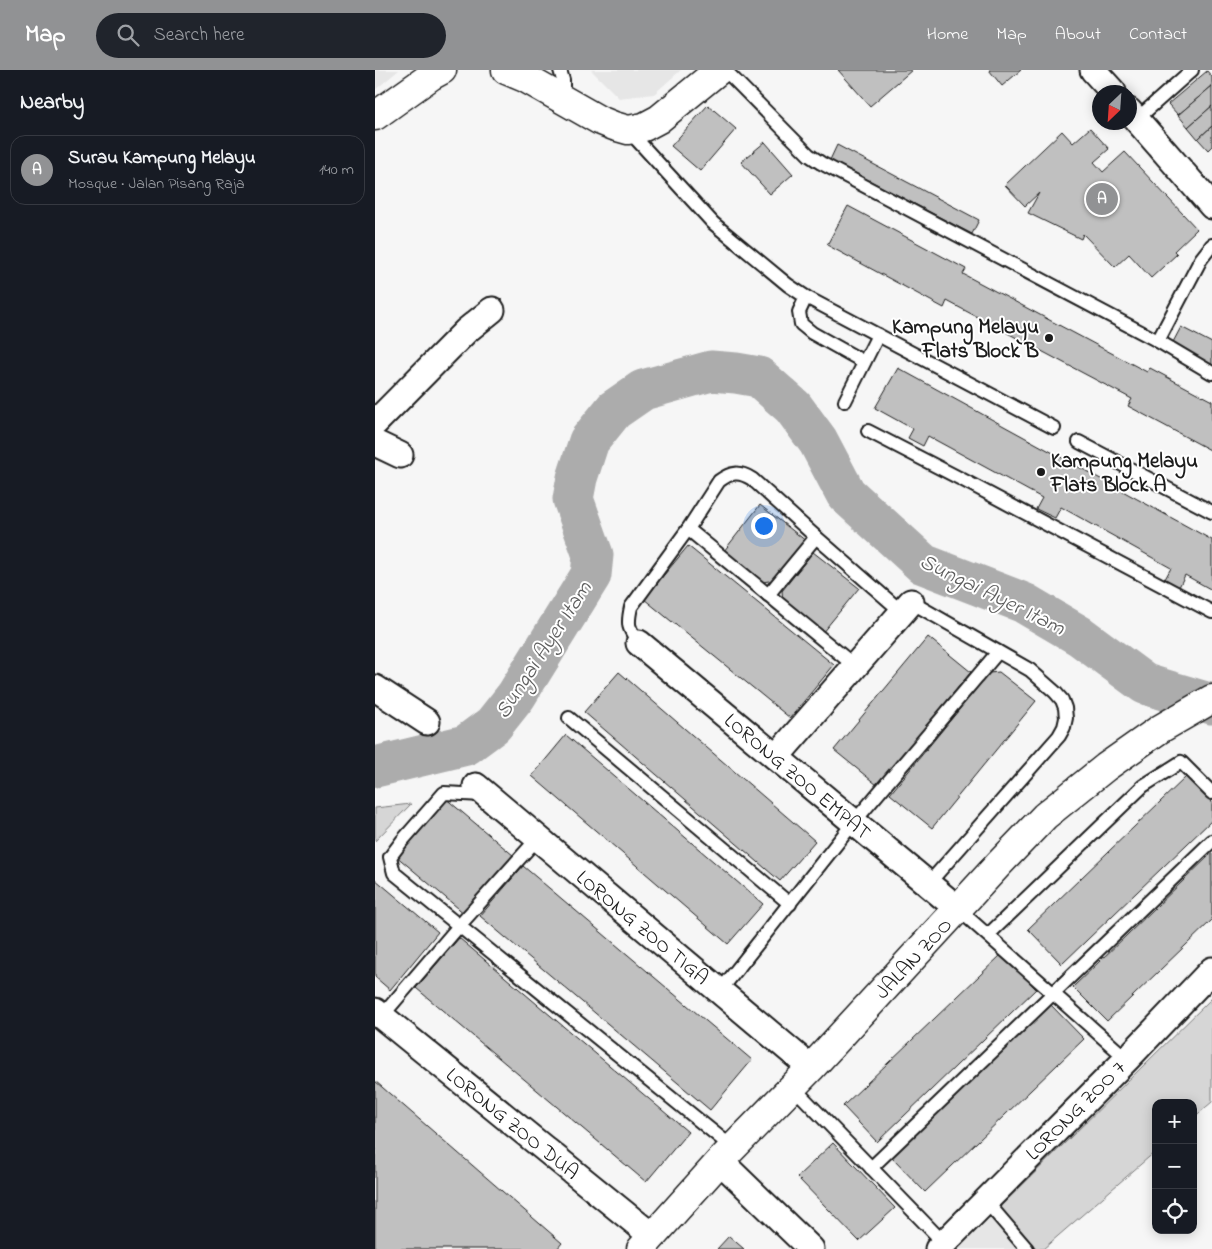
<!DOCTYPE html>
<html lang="en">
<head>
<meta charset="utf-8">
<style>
  :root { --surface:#171b24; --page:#20242c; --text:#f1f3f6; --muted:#9ea1a6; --line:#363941; --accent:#919294 }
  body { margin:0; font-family:"Indie Flower",sans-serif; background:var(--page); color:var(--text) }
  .controls { position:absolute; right:15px; bottom:15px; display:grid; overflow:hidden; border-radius:10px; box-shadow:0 2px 12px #0003 }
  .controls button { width:45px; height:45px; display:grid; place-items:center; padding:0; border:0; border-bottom:1px solid var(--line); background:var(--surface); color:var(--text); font:25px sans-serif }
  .compass { position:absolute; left:717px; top:15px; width:45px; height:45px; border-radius:50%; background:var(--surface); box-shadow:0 2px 12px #0003; rotate:205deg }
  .you { position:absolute; left:388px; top:455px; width:18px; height:18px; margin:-12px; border:4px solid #fff; border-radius:50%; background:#1a73e8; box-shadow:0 0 0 8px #1a73e833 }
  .badge { display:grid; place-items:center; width:32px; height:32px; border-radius:50%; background:var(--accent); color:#fff; font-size:16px; font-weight:700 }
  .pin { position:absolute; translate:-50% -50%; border:2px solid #fff; box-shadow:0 1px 5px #0006 }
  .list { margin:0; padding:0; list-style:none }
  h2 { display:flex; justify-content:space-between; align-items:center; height:65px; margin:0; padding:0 20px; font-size:21px }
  h2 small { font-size:16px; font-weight:400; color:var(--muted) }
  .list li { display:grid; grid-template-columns:32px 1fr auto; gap:15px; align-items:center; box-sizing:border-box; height:70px; margin:0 10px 10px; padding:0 10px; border:1px solid var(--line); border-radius:15px }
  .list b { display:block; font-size:19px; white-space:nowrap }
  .list p { margin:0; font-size:16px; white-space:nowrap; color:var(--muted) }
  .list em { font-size:16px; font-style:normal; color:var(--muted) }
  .icon { flex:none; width:28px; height:28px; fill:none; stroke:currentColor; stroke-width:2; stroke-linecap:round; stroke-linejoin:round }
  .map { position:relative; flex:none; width:837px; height:1179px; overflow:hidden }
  header { display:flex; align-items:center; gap:30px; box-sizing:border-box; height:70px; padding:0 25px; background:var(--accent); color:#fff }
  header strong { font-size:24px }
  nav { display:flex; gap:28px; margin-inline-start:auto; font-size:18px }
  .search { width:350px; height:45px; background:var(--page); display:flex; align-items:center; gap:12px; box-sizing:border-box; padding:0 18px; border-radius:28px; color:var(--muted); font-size:19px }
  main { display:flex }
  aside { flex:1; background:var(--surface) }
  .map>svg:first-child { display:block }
  .built { fill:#e6e6e6 }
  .green { fill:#d6d6d6; stroke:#797979 }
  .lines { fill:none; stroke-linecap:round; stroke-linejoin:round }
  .river { stroke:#acacac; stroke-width:41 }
  .building { fill:#c0c0c0; stroke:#1c1c1c }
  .service-casing { stroke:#1c1c1c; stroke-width:16 }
  .minor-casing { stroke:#1c1c1c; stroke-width:29 }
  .tertiary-casing { stroke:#1c1c1c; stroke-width:31 }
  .secondary-casing { stroke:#1c1c1c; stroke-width:31 }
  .service { stroke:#fff; stroke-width:12 }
  .minor { stroke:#fff; stroke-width:25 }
  .tertiary { stroke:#fff; stroke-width:28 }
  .secondary { stroke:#fff; stroke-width:28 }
  .poi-dot { fill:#1c1c1c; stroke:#fff; stroke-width:2 }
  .labels { text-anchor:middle; stroke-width:4; stroke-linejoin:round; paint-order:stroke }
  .poi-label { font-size:21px; font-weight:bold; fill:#1c1c1c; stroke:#fff; text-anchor:end }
  .street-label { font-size:21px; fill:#1c1c1c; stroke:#fff }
  .water-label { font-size:22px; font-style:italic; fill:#5d5d5d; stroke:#fff }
</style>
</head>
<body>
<header>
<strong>Map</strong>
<div class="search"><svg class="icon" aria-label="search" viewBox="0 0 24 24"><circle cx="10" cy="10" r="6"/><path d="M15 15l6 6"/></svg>Search here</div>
<nav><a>Home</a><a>Map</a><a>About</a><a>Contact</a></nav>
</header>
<main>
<aside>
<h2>Nearby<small></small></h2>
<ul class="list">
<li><span class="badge">A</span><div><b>Surau Kampung Melayu</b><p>Mosque · Jalan Pisang Raja</p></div><em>140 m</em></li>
</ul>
</aside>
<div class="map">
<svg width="837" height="1179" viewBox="0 0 837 1179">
  <rect width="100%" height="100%" fill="#f6f6f6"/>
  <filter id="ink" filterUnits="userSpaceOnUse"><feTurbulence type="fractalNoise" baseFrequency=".02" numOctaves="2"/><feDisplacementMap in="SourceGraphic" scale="10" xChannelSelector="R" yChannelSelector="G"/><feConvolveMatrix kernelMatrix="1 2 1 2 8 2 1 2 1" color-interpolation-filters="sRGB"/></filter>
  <g filter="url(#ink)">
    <g class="built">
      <polygon points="0,0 24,0 0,20"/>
      <polygon points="216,0 306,0 279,24 244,28"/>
      <polygon points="624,1138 662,1179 580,1179"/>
    </g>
    <g class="green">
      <polygon points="36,734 0,771 0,738"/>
      <polygon points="837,928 837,1032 818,1048 818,1033 781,1033 781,1081 668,1179 662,1179 624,1138"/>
    </g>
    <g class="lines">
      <polyline class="river" points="0,697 91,675 118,655 141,626 216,505 218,485 198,429 202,408 214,371 239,340 268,320 336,301 361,303 384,307 418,337 443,371 471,424 548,494 649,533 705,566 770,614 837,634"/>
    </g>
    <g class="building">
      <polygon points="463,0 537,0 495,36"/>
      <polygon points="614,0 646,0 627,16"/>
      <polygon points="832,1 837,7 837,16 803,45 793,34"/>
      <polygon points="837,16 837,36 813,57 803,45"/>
      <polygon points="333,35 361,59 325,101 296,76"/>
      <polygon points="837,36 837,56 823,69 813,57"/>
      <polygon points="837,56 837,76 833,80 823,69"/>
      <polygon points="715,58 734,79 719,92 728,102 750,82 822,159 799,181 802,184 776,208 754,184 740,197 708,164 706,169 653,143 664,123 650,136 630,115 687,61 698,73"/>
      <polygon points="390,72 418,104 395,124 366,92"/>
      <polygon points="462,75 604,150 597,164 455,90"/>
      <polygon points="473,136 591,199 588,204 772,302 775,298 837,331 837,381 753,336 757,329 572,231 569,238 452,175"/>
      <polygon points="806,257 837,273 837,295 797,274"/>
      <polygon points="523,298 837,470 837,520 810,505 804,517 790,509 796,498 686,437 680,448 661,439 667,428 553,366 548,376 533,368 538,359 500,338"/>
      <polygon points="385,435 431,471 400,510 388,512 349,481"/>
      <polygon points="313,476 459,595 415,648 269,529"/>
      <polygon points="438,482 484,518 447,563 408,532 407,521"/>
      <polygon points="553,567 596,602 502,715 459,680"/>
      <polygon points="244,602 440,771 405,811 209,642"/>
      <polygon points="624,602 661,631 557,758 515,724 614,603"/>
      <polygon points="191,665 388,834 353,874 157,706"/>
      <polygon points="812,706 837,732 837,750 687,894 653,859"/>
      <polygon points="69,727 139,786 90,844 20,785"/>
      <polygon points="837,783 837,850 732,951 698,917"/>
      <polygon points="148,796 377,990 335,1040 105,846"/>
      <polygon points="0,809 63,862 15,920 0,907"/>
      <polygon points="84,868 313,1062 271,1112 41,918"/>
      <polygon points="627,884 661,919 502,1072 468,1036"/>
      <polygon points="675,934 709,969 550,1122 516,1087"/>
      <polygon points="0,1011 187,1173 182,1179 0,1179"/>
      <polygon points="458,1073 520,1138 484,1171 422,1107"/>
      <polygon points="354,1166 369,1179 342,1179"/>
    </g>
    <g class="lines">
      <g class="service-casing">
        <g id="service">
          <polyline points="185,0 188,10 188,30"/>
          <polyline points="350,0 434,85 446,93 783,271 837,303"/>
          <polyline points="762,49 817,0"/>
          <polyline points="253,60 338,153 413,215 431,227 679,358"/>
          <polyline points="431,227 424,242 426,254 437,263 489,292"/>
          <polyline points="783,271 826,189 837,175"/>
          <polyline points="470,331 503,265"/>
          <polyline points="493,361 588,410 837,542"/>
          <polyline points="704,372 837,442"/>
          <polyline points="313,459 481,597"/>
          <polyline points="393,525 441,467"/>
          <polyline points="536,532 655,600 680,622 687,630 690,638 691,648 689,657 684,666 553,814"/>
          <path d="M264 573C253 558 252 555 256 537L313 459 344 411C356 402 364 401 377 409L441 467 528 543"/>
          <polyline points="194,648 415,834"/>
          <polyline points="108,725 69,723 27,771 15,787 19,803 358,1078"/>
          <polyline points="583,839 752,989"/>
          <polyline points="613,865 768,716 806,692 837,723"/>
          <polyline points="345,921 479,752 623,582"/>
          <polyline points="7,946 84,856 162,769"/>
          <polyline points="418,1017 569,1173"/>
          <polyline points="496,1098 837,771"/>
          <polyline points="610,1130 652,1179"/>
        </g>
      </g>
      <g class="minor-casing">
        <g id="minor">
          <polyline points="718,0 738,22"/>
          <polyline points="754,41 837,136"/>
          <polyline points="0,353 91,261 117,240"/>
          <polyline points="0,373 25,385"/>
          <polyline points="264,573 583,839"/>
          <polyline points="0,618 52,652"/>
          <polyline points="401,687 536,532"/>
          <polyline points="101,716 436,998"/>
          <polyline points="0,941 277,1166"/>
          <polyline points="345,1091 436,1179"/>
          <polyline points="563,1179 752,989 837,900"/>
        </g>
      </g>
      <g class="tertiary-casing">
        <g id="tertiary">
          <polyline points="131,0 150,8 224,50 239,56 253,60 269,57 284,49 344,0"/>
          <polyline points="0,46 56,6 67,0"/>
        </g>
      </g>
      <g class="secondary-casing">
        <polyline id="secondary" points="266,1179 345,1091 436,998 623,795 670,746 731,697 785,659 837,629"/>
      </g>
      <use href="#service" class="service"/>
      <use href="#minor" class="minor"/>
      <use href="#tertiary" class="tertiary"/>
      <use href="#secondary" class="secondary"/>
    </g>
  </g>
  <g class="poi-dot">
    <circle cx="674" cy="268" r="5"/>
    <circle cx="666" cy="402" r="5"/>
  </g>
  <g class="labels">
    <g class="poi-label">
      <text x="664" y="263">Kampung Melayu<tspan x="664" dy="24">Flats Block B</tspan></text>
      <text x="676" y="397" text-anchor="start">Kampung Melayu<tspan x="676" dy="24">Flats Block A</tspan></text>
    </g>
    <g class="street-label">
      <text transform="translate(423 706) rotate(40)" y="7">LORONG ZOO EMPAT</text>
      <text transform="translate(268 857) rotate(40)" y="7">LORONG ZOO TIGA</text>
      <text transform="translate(538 888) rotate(-47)" y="7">JALAN ZOO</text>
      <text transform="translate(700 1040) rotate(-45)" y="7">LORONG ZOO 7</text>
      <text transform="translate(138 1053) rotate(39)" y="7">LORONG ZOO DUA</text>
    </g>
    <g class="water-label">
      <text transform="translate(618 523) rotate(26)" y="8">Sungai Ayer Itam</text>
      <text transform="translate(167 579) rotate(-57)" y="8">Sungai Ayer Itam</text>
    </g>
  </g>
</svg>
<div class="controls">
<button>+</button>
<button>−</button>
<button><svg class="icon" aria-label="locate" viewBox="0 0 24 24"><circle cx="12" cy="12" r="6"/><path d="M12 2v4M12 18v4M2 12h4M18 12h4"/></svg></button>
</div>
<svg class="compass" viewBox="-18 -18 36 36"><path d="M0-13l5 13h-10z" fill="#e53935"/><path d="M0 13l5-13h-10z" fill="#9ea1a6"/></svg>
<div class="you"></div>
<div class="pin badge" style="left:727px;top:129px">A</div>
</div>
</main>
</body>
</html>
